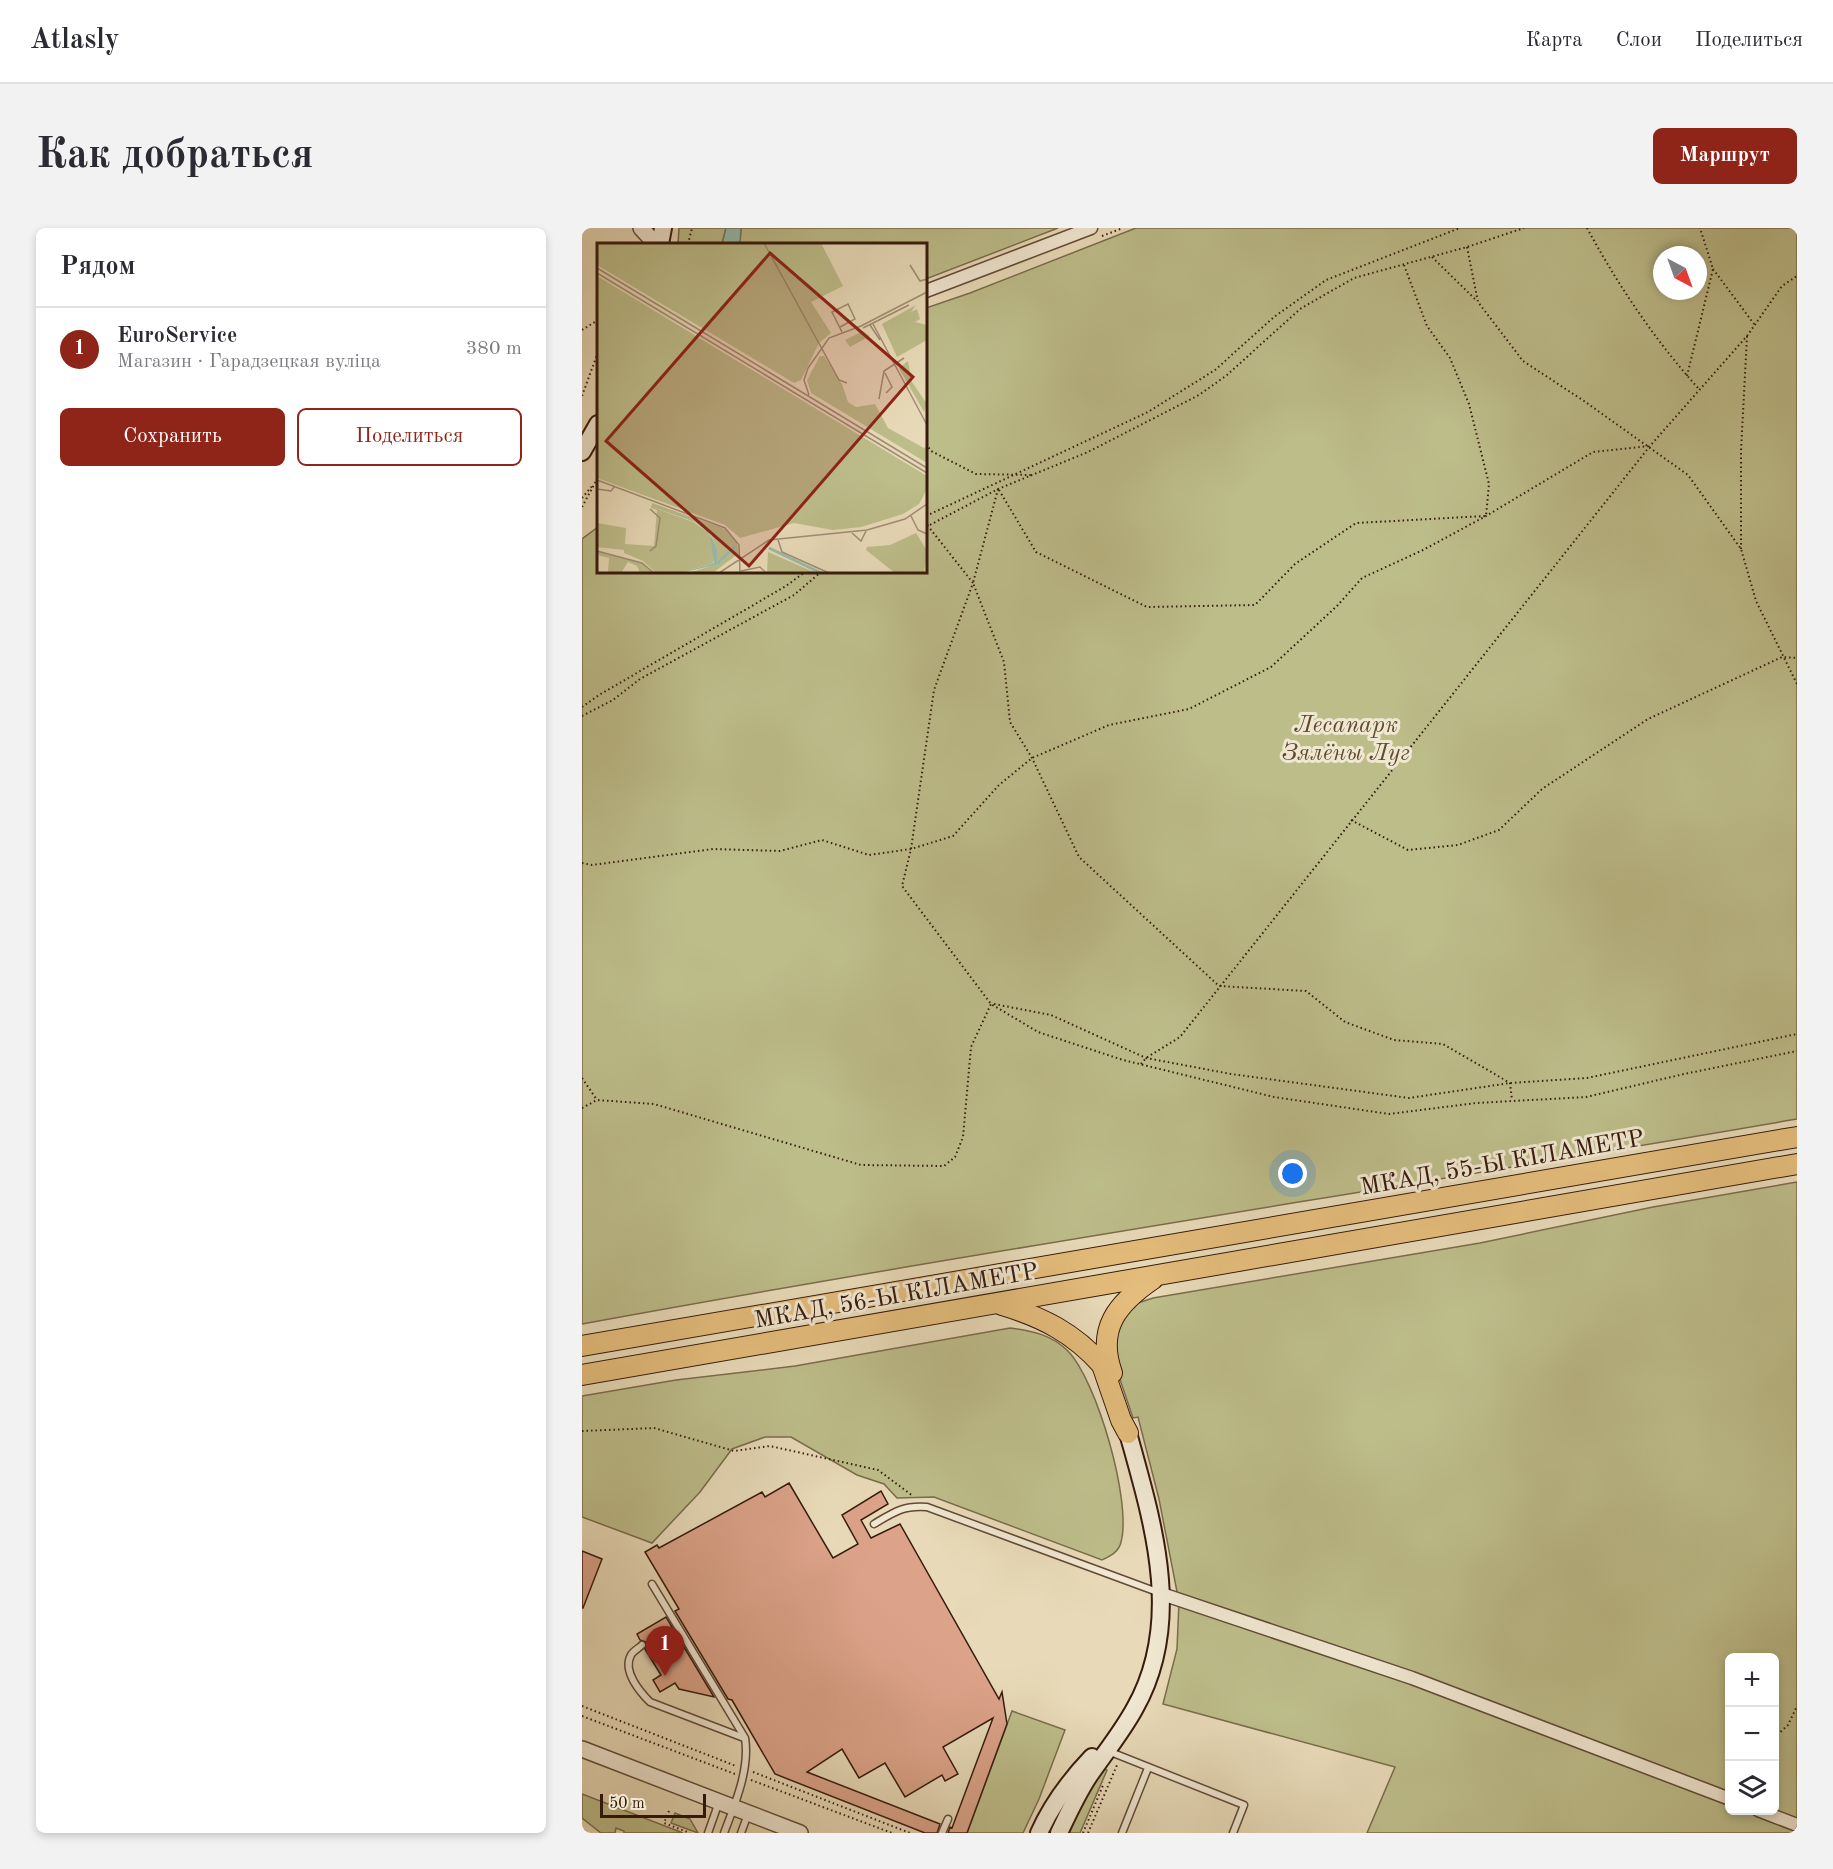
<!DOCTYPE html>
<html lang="ru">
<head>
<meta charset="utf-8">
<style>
  :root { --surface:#fff; --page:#f2f2f3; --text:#2b2b33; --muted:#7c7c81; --line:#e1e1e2; --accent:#8f2418 }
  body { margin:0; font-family:"Old Standard TT",serif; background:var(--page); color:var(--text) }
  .controls { position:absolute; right:18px; bottom:18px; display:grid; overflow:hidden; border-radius:9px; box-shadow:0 3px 9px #0003 }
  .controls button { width:54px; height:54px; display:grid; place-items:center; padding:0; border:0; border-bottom:2px solid var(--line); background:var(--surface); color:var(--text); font:30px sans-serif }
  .compass { position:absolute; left:1071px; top:18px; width:54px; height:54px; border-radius:50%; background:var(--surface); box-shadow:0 3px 9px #0003; rotate:139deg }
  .scale { position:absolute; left:18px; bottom:15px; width:106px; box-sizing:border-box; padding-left:6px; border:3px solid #361a0c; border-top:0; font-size:16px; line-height:21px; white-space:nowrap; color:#361a0c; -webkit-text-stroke:4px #f0e7d1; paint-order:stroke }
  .you { position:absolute; left:711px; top:946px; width:21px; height:21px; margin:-15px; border:4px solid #fff; border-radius:50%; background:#1a73e8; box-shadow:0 0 0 9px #1a73e833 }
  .badge { display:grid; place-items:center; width:39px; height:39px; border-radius:50%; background:var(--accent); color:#fff; font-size:20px; font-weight:700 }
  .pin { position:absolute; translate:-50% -50px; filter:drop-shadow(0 2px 3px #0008) }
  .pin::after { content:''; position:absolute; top:32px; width:21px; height:18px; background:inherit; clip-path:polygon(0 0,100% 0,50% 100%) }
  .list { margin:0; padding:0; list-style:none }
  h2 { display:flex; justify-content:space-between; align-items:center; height:78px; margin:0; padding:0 24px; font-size:26px }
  h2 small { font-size:20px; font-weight:400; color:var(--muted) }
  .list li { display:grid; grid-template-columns:39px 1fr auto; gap:18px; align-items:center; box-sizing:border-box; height:84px; padding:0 24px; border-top:2px solid var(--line) }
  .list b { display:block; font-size:22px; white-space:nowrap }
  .list p { margin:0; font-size:20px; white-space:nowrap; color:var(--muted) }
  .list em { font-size:20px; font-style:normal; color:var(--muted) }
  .actions { display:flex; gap:12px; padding:18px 24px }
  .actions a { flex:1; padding:14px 0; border:2px solid var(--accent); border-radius:9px; text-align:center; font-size:21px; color:var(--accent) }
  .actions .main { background:var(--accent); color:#fff }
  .icon { flex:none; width:33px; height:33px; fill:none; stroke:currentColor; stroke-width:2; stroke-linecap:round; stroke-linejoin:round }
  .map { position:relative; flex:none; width:1215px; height:1605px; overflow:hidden; border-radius:9px }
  header { display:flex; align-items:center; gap:36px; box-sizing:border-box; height:84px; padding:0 30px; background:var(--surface); border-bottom:2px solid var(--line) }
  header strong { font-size:28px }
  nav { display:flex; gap:33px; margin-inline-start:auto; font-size:21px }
  .intro { display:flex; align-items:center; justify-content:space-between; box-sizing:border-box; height:144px; padding:0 36px }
  h1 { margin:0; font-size:42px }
  .button { padding:15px 27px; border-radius:9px; background:var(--accent); color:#fff; font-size:21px; font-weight:700 }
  main { display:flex; gap:36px; padding:0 36px }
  aside { flex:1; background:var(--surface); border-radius:9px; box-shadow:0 3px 9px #0003 }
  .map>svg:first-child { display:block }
  .green { fill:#bdbd8a; stroke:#7a6c4b; stroke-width:1.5; fill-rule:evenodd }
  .water { fill:#98bbac; stroke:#717b6c; stroke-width:1.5 }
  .building { fill:#dca38a; stroke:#361a0c; stroke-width:1.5 }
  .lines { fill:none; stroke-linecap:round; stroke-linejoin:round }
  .service-casing { stroke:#624a37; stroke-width:9 }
  .minor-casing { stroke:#624a37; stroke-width:15 }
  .tertiary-casing { stroke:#624a37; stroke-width:18 }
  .secondary-casing { stroke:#361a0c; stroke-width:20 }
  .trunk-casing { stroke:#361a0c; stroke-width:22 }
  .path { stroke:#361a0c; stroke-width:2; stroke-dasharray:1.5 3; stroke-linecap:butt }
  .service { stroke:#f0e7d1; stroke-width:6 }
  .minor { stroke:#f0e7d1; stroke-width:12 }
  .tertiary { stroke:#f0e7d1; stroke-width:15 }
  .secondary { stroke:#f0e7d1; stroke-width:16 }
  .trunk { stroke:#e4bd7c; stroke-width:20 }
  .labels { text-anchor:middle; stroke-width:6; stroke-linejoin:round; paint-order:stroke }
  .park-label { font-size:24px; font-style:italic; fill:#5e4b32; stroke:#f0e7d1 }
  .street-label { font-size:24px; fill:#361a0c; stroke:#f0e7d1 }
  .inset-river { fill:none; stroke:#98bbac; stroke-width:3 }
  .inset-road { fill:none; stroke:#a18d73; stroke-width:1.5 }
  .view { fill:#8f2418; fill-opacity:0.15; stroke:#8f2418; stroke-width:3 }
  .inset-edge { fill:none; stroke:#361a0c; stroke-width:3 }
</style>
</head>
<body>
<header>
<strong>Atlasly</strong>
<nav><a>Карта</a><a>Слои</a><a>Поделиться</a></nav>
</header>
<div class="intro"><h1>Как добраться</h1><a class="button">Маршрут</a></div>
<main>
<aside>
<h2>Рядом<small></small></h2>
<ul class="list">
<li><span class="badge">1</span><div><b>EuroService</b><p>Магазин · Гарадзецкая вуліца</p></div><em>380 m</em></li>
</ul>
<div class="actions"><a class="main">Сохранить</a><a>Поделиться</a></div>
</aside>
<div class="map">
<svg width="1215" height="1605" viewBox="0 0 1215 1605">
  <rect width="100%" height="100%" fill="#e8dab8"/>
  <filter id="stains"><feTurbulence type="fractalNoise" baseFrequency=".00333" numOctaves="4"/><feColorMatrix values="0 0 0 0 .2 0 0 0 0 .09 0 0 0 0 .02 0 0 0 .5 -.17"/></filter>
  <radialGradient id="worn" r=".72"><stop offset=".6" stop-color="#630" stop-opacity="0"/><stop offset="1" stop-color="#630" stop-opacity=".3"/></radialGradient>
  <g class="green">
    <polygon points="97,0 144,0 140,16 96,16"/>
    <polygon points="159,0 476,0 344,51 344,16 158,16"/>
    <path d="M554 0H1215V891C810 961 404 1022 0 1096V311L16 299V344H344V80L388 65ZM1080 27H1116V63H1080Z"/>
    <path d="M1215 954V1605H785L813 1539 581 1476 595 1421 597 1374 577 1271 556 1189 551 1190 527 1119 536 1094 550 1077 571 1070 898 1015 1071 979ZM1148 1430H1192V1582H1148Z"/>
    <path d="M428 1100C451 1103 470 1107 486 1123 515 1153 550 1274 539 1314 537 1324 528 1328 520 1332L352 1269 315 1270 302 1256 275 1247 209 1209H183L150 1221 118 1264 70 1315 0 1289V1168L94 1152 213 1138Z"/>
    <polygon points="430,1483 483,1502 457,1571 441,1605 385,1605"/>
    <polygon points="523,1541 525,1542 498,1605 483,1605 506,1563"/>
    <polygon points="0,1566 101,1605 42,1605 42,1603 34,1600 33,1605 19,1605 0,1590"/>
    <polygon points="93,1585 108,1591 116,1605 89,1595"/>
  </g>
  <polygon class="water" points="144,0 159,0 158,16 140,16"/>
  <g class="building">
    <polygon points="207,1255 251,1330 276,1316 260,1287 299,1263 306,1276 279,1292 289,1310 318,1296 417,1471 420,1464 425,1496 385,1605 366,1605 368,1599 370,1600 411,1490 361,1519 376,1546 363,1553 360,1547 323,1569 303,1535 277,1550 260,1521 225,1544 358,1596 355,1605 343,1605 193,1546 150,1472 146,1471 93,1383 97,1381 63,1324 75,1317 77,1320 180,1264 183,1269"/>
    <polygon points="0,1323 20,1331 1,1380 0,1380"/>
    <polygon points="84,1389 132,1469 97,1461 93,1455 78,1464 71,1452 79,1447 63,1421 64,1414 58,1412 55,1406"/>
  </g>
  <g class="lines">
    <g class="service-casing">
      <g id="service">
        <path d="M292 1296C312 1284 322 1277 345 1279L578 1365"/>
        <path d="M70 1356 163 1510C168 1541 153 1576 142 1605"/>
        <path d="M60 1417C57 1420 51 1423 49 1427 40 1443 58 1464 68 1474L162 1510"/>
        <polyline points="526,1523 662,1577 651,1605"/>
        <polyline points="126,1605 137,1574"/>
        <polyline points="159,1605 166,1586"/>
        <polyline points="360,1605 366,1591"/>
        <polyline points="540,1605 566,1540"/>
      </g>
    </g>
    <g class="minor-casing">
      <g id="minor">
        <polyline points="344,63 509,0"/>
        <polyline points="580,1366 830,1450 1148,1571"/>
        <polyline points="1176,1582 1215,1597"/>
      </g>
    </g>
    <g class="tertiary-casing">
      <g id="tertiary">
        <polyline points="59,0 74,16"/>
        <polyline points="0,1521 218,1605"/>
      </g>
    </g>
    <g class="secondary-casing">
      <g id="secondary">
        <polyline points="78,16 81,0"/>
        <polyline points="0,224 16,196"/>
        <path d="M457 1605C470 1576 488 1552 510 1529"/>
        <path d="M477 1605C486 1586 495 1566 507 1548 522 1526 540 1504 553 1480 602 1393 571 1295 546 1205"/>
      </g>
    </g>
    <g class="trunk-casing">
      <g id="trunk">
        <path d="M420 1077C460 1089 492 1105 520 1137L539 1192 546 1205"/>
        <polyline points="0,1118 1215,909"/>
        <path d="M530 1145C514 1100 536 1075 571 1051"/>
        <polyline points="0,1147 1215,936"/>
      </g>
    </g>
    <g class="path">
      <path d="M1005 0C1036 57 1072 111 1116 160"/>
      <polyline points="520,8 541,0"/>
      <polyline points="106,16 110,0"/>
      <polyline points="885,19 896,74 941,133 1002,173 1106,247 1159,321 1174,373 1215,456"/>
      <polyline points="850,29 895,73"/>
      <polyline points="1131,41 1172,96"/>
      <polyline points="0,102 16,92"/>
      <polyline points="1105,148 1131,41 1118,0"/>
      <polyline points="0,168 16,124"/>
      <polyline points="344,216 349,223 394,246 449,247"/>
      <polyline points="416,261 391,355 422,434 428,494 450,530 497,629 637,758 724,763 763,794 812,812 861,816 928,855 930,872"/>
      <polyline points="417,262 454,324 565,379 673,377 713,336 774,295 904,288 907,256 887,176 868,130 845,98 822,37"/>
      <polyline points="0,270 11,257"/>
      <polyline points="0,279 14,253"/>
      <polyline points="344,288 566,184 633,142 692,89 744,52 878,0"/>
      <polyline points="344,293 346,298 391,355 352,462 329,621 320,658 409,776 456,804 541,832 692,869 807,886 894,875 1004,869 1102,846 1215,823"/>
      <polyline points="344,299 416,261 506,224 617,167 645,147 718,81 772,50 885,19 942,0"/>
      <polyline points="1159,321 1159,223 1165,108"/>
      <polyline points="0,479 17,467 204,358 223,344"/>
      <polyline points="0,488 31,472 58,451 212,367 239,344"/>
      <polyline points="769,592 826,622 876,617 917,602 960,561 1066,491 1200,429 1215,430"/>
      <polyline points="0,635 10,637 131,621 198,623 240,612 287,627 329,621 371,608 417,557 450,530 527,497 607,481 689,439 755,378 780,350 841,322 904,288 1011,224 1068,218"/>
      <polyline points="412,776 469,787 564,830 649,846 827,870 928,855 1005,850 1215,806"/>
      <polyline points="559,836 564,830 598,809 1068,218 1165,108 1200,58 1215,48"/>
      <polyline points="0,850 15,872"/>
      <polyline points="0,880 15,872 72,876 279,937 362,938 373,929 381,909 389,819 409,776"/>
      <polyline points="0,1203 72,1200 152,1223 188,1218 296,1242 331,1268"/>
      <polyline points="0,1478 154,1538"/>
      <polyline points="0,1488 153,1546"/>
      <polyline points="1192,1510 1206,1497 1215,1478"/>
      <polyline points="171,1544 328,1605"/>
      <polyline points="169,1552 310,1605"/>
      <polyline points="87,1583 82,1595 108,1605"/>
      <polyline points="501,1605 522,1555"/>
      <polyline points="506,1605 535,1537"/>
    </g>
    <use href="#service" class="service"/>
    <use href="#minor" class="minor"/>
    <use href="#tertiary" class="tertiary"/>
    <use href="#secondary" class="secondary"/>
    <use href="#trunk" class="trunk"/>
  </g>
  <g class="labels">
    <g class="park-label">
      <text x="764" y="504">Лесапарк<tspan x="764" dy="28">Зялёны Луг</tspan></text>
    </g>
    <g class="street-label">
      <text transform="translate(920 934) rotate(-10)" y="8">МКАД, 55-Ы КІЛАМЕТР</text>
      <text transform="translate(314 1067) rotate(-10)" y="8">МКАД, 56-Ы КІЛАМЕТР</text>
    </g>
  </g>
  <g transform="translate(15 15)">
    <rect width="330" height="330" fill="#e8dab8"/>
    <path d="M0 0H224L246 43 214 59 234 90 222 100 204 137 197 140 0 22ZM0 33 330 233V246L322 261 306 271 264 284 236 287 197 280 143 295 128 282 0 235ZM319 62 314 69 320 66 323 76 318 79 330 82V97L300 114 285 81ZM266 88 273 93 253 104 248 97ZM223 113H227L245 141 251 159 259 164 278 161 291 185 327 205 330 203V220L214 150 210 137ZM311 118 315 139 330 161 327 169 302 125ZM55 260 128 286 140 300 142 310 116 330H92L123 320 140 304 120 319V306L114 291 98 278 55 264 96 279 112 290 118 308 116 320 84 330H59L46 318 27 310V307L0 304V280L29 285 28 301 57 303 60 267 54 265ZM319 290 330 308 327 330H298L269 307 270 304 293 302ZM0 308 45 320 57 330H43L40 323 31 319 24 330H11L12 315 0 312ZM171 309 219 330H170Z" fill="#bdbd8a"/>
    <path d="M55 263 98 278 112 288 120 306V319L136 303 140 304 122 321 84 330 117 320 113 291 98 279Z" fill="#98bbac"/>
    <path class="inset-river" d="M172 305 224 330"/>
    <path class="inset-road" d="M167 0 242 137 250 140M313 22 323 38 330 36M0 25 330 225M0 30 330 230M276 81 330 182M273 82 283 97M243 84 258 76 251 61 235 69 245 89M266 85 312 62M211 125 232 95 264 83 330 49M211 125 207 137 212 152M288 130 295 144 289 150M282 156 287 128 307 115M0 237 128 285 142 302 143 330M0 246 14 248 18 243M53 266 63 275 59 303 53 308M314 273 321 287 330 291M255 290 264 298 269 288M181 297 185 309 232 330M0 308 45 320 57 330M144 328 163 324 169 330M122 330 172 297 270 287 308 276 330 261"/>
    <path class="view" d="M173 10 316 134 152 323 9 198Z"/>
    <rect width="330" height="330" class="inset-edge"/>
  </g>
  <rect width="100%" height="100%" filter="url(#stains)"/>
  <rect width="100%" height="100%" fill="url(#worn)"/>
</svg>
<div class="controls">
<button>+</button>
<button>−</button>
<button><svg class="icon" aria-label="layers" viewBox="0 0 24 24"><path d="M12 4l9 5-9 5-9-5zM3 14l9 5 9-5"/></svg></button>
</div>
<svg class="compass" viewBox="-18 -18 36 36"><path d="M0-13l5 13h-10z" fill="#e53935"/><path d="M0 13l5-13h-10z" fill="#7c7c81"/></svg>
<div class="scale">50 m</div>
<div class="you"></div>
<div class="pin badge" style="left:83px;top:1448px">1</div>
</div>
</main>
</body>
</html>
